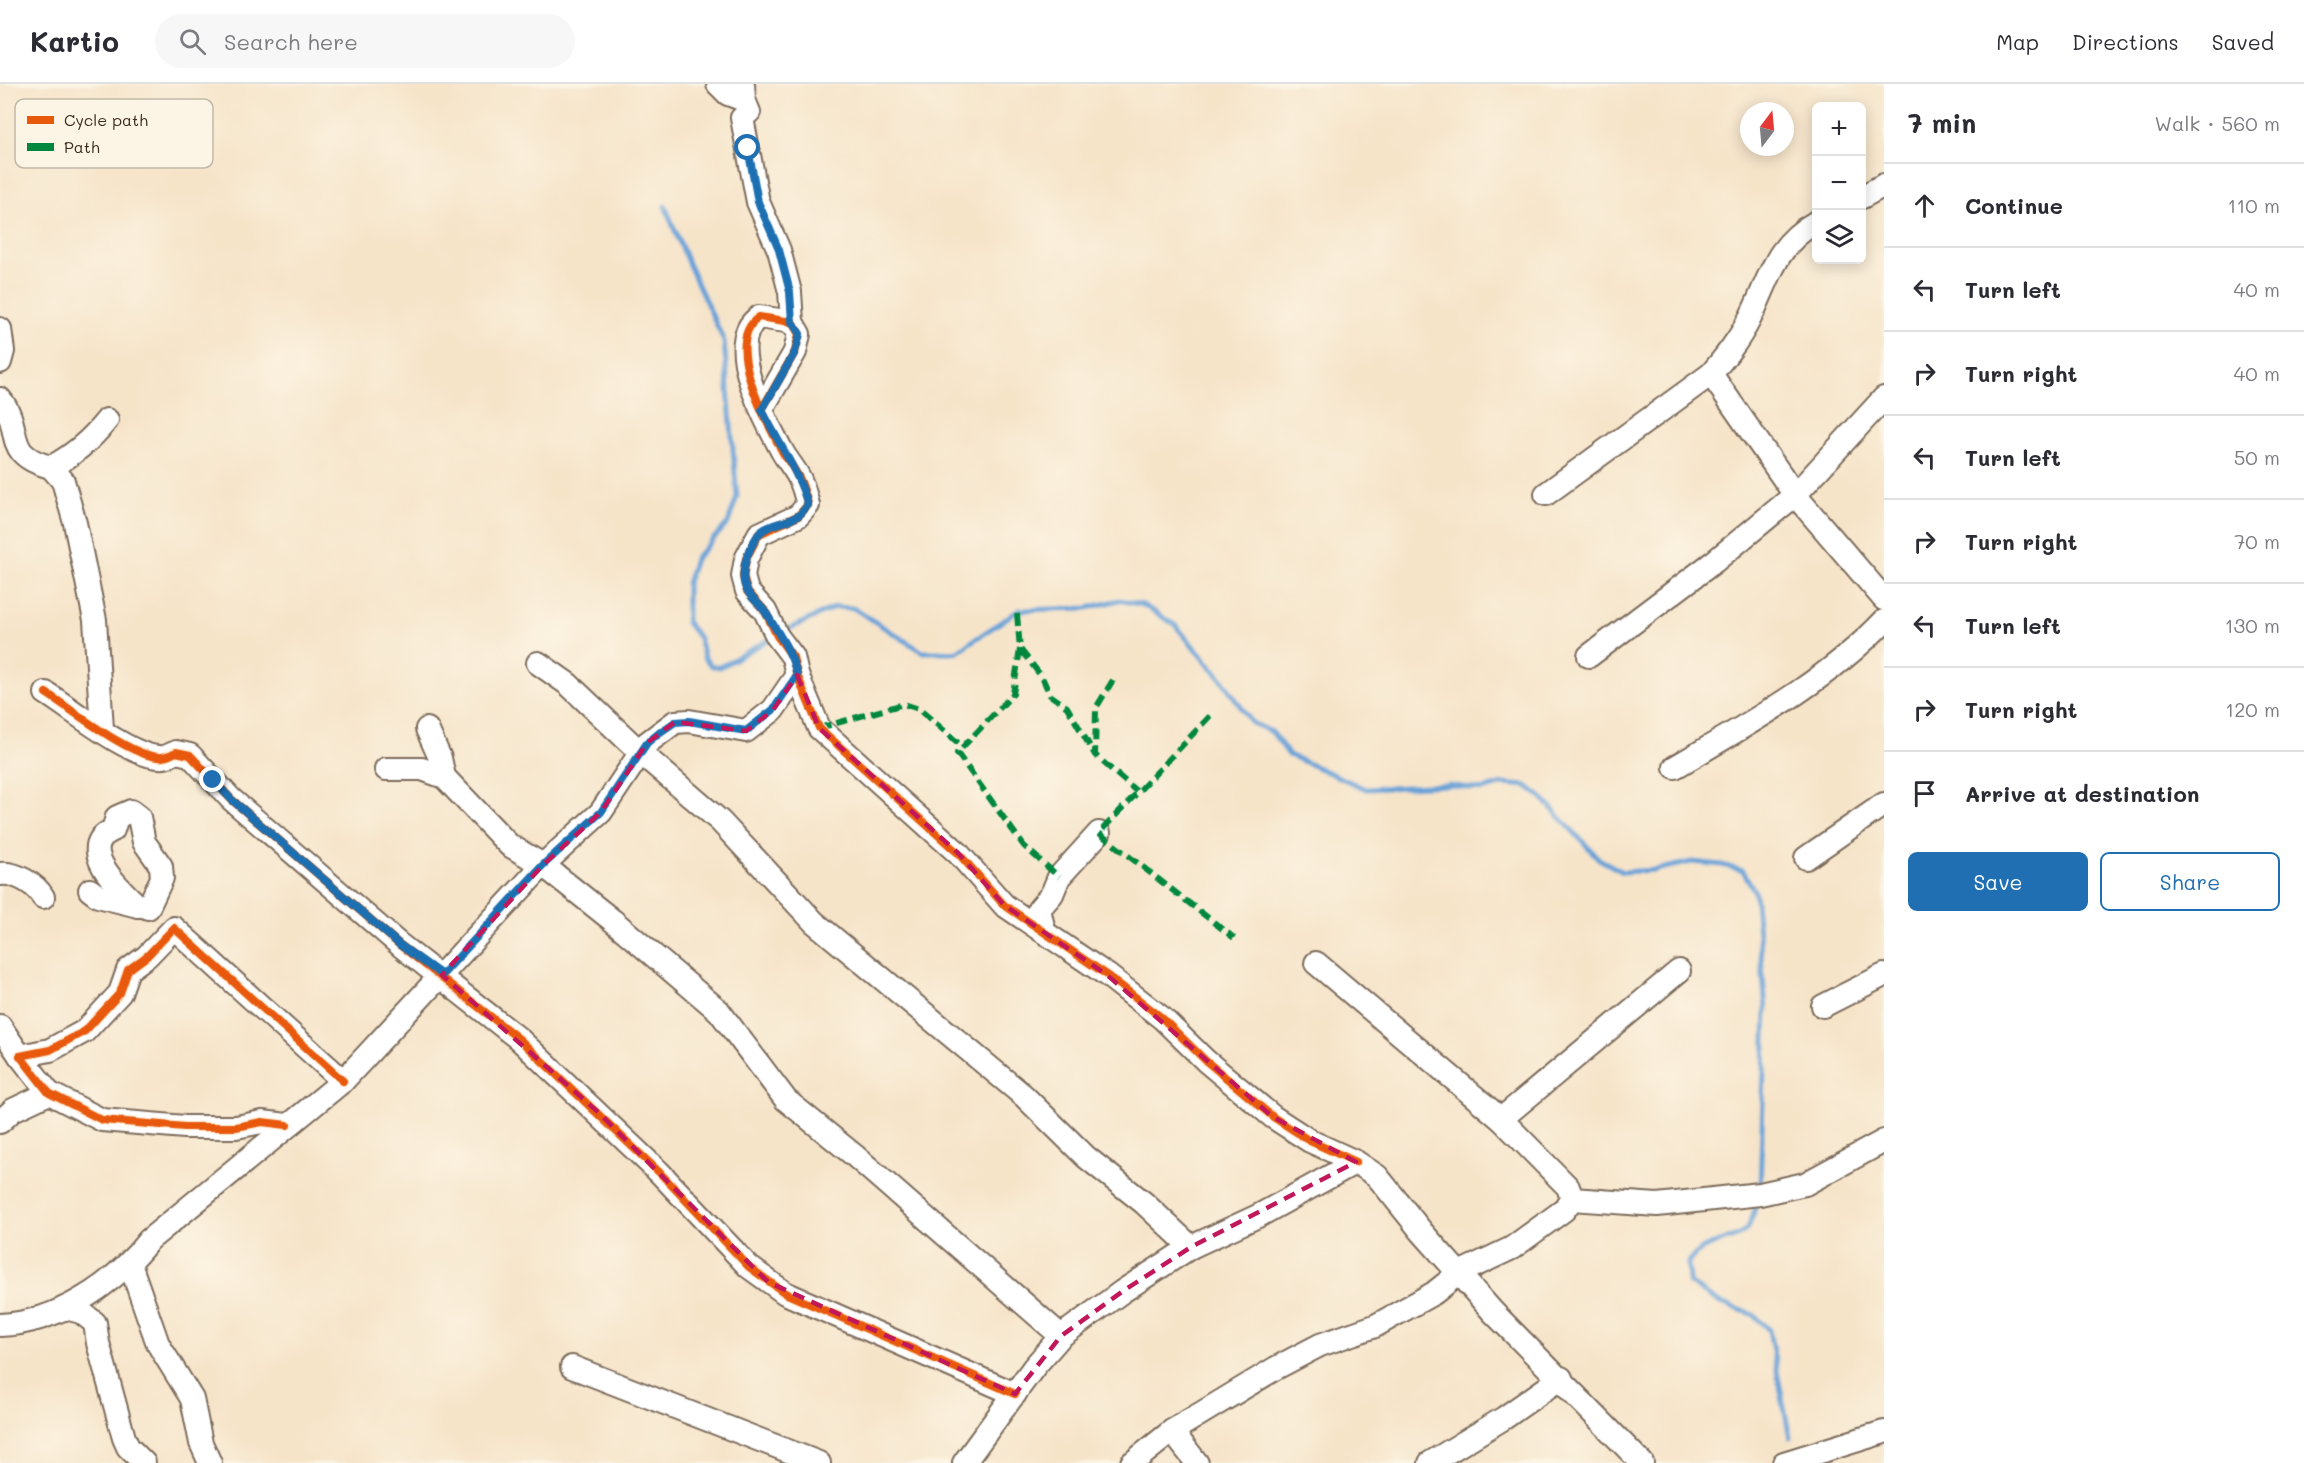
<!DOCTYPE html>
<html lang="en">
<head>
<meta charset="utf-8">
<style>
  :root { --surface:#fff; --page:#f7f7f7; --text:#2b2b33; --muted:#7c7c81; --line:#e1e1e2; --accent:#1f6fb2 }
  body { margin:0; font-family:Mali,sans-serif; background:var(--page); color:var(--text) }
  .controls { position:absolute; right:18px; top:18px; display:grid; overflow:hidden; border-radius:9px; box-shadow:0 3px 15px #0003 }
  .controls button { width:54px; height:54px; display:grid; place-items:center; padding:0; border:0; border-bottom:2px solid var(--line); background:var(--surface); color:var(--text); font:30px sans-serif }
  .compass { position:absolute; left:1740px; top:18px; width:54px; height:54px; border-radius:50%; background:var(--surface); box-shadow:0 3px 15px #0003; rotate:16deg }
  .stop { position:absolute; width:18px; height:18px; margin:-14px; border:4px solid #1f6fb2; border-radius:50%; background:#fff }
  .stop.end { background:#1f6fb2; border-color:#fff; box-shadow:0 2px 6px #0008 }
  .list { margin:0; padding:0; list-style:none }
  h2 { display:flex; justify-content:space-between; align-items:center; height:78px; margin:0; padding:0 24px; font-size:26px }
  h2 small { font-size:20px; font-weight:400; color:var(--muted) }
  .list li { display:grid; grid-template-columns:39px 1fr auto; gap:18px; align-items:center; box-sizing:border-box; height:84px; padding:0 24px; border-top:2px solid var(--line) }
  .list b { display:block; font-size:22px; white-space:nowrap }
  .list em { font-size:20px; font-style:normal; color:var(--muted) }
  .actions { display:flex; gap:12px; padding:18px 24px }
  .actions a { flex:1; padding:14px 0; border:2px solid var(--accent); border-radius:9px; text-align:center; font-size:21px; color:var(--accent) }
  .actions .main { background:var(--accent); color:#fff }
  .icon { flex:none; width:33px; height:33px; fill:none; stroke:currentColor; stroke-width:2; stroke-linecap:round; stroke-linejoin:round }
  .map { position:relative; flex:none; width:1884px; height:1379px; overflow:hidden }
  header { display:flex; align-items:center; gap:36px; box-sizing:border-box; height:84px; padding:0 30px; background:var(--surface); border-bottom:2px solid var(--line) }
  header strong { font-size:28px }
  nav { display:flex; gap:33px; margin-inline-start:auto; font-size:21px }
  .search { width:420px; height:54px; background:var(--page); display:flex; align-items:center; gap:15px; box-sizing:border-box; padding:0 21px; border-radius:33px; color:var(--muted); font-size:22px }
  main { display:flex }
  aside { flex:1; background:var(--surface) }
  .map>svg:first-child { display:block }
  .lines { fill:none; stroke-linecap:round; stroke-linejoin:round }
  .stream { stroke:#69a2d8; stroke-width:5 }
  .minor-casing { stroke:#7c6b5a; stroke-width:26 }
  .minor { stroke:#fff; stroke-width:22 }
  .quiet { stroke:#00873e; stroke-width:6; stroke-dasharray:12 6; stroke-linecap:butt }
  .cycleway-casing { stroke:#fcf5e5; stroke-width:11 }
  .cycleway { stroke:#e8590c; stroke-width:8 }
  .route { stroke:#1f6fb2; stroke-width:8 }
  .marked { fill:none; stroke:#c2185b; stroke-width:4.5; stroke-dasharray:12 8; stroke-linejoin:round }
  .key { fill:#fcf5e5; stroke:#c2b8a9; stroke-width:1.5 }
  .key-label { font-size:16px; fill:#3b2a1e }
</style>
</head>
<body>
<header>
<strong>Kartio</strong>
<div class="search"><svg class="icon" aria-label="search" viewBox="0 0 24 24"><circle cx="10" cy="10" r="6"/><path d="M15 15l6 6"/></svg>Search here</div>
<nav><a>Map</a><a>Directions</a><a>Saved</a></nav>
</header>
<main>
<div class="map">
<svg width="1884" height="1379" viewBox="0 0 1884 1379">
  <rect width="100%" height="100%" fill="#fcf5e5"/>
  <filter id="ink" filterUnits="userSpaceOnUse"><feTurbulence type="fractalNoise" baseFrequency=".0167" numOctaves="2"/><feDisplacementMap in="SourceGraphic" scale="12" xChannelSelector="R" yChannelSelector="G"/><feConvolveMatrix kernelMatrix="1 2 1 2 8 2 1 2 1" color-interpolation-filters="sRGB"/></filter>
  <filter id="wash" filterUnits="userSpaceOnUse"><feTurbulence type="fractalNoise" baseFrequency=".008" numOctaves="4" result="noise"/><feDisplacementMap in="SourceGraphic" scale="24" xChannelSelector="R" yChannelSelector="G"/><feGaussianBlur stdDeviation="1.35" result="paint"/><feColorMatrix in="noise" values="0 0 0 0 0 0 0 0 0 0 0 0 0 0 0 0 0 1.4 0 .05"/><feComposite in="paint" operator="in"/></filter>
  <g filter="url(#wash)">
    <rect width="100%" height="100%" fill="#f6e4c9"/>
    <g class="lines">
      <g class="stream">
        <polyline points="665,122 688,179 724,257 737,413 728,439 695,475 687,499 687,539 699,554 704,573 711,582 720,583 772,554"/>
        <polyline points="783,548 835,523 853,524 923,568 956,568 1019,526 1087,524 1119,516 1143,521 1175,541 1223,597 1252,639 1272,648 1289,671 1366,705 1449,701 1482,706 1503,700 1527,702 1542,714 1599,775 1623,788 1655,786 1692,778 1722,781 1743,787 1755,808 1766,925 1760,1105"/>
        <path d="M1757 1117C1747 1159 1740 1148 1706 1163 1699 1165 1693 1173 1688 1178L1689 1199 1720 1219 1754 1231 1769 1246 1790 1354"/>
      </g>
    </g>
  </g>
  <g filter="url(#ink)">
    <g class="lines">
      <g class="minor-casing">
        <g id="minor">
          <polyline points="718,0 728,10 744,16 743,0"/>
          <polyline points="744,16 749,28 742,34 758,118 779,166 790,208 792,238"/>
          <polyline points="1862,113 1884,101"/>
          <polyline points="0,245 3,267 0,278"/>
          <polyline points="1711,290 1795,411 1884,515"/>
          <path d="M0 315C25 346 0 370 51 383"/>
          <path d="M762 325 795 268 799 250 792 238 759 233C722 258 766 337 782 367 788 378 797 387 801 398 804 405 806 413 808 421L798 432 759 450 746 475 743 492 747 507 765 527 777 552 793 573 797 591 819 644 958 769 1004 821 1107 891 1162 934 1206 977 1273 1033 1310 1057 1356 1078"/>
          <path d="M1546 410 1711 290C1725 273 1739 256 1749 236 1770 196 1773 162 1816 138"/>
          <polyline points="1589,572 1715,477 1795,411 1884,314"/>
          <polyline points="538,579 568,600 641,669 720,737 814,838 1024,1012 1086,1073 1144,1119 1191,1163"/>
          <path d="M46 609C73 626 129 672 159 673 165 674 170 671 176 668L190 671 231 715 400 861 519 955 660 1089 749 1183 785 1209 1015 1310"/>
          <path d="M102 645 95 536 75 439 63 397 51 383C74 371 91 356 107 336"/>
          <polyline points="427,645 440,674 444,693"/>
          <path d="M1675 683C1748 640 1826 598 1884 537"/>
          <polyline points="386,685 422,685 444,693 509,761 543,781 612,836 719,927 786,1016 855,1072 1061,1252"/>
          <polyline points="1806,774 1884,720"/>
          <path d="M0 790C15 788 36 800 43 813"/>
          <polyline points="90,806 98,812 138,822"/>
          <path d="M138 822C122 807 73 763 113 746L117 733 131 727 139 733 144 758 161 782 162 794 148 824"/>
          <polyline points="1044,847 1039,825 1052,810 1059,793 1099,749"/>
          <polyline points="1316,879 1501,1035 1568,1103 1572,1115"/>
          <polyline points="1823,922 1884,891"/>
          <polyline points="0,942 20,972"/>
          <polyline points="1501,1035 1679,887"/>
          <polyline points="0,1038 13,1026 49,1009"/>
          <polyline points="287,1041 262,1038 236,1043 185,1043 102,1036 49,1009 20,972 50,966 85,947 120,909 128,886 147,872 174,844 343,997"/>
          <polyline points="1572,1115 1657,1121 1760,1110 1805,1100 1884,1057"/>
          <polyline points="130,1180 158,1260 192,1315 201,1359 210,1379"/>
          <polyline points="65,1224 81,1228 95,1239 98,1259 124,1354 128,1363 144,1379"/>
          <path d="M0 1241C57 1239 115 1200 149 1156L343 997 543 781 601 728 647 659 675 638 689 637 746 647 773 626 797 591"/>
          <polyline points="572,1283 819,1379"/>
          <polyline points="1172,1347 1197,1379"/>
          <polyline points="964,1379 1034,1283 1061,1252 1123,1207 1191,1163 1260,1131 1356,1078 1377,1092 1422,1148 1493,1228 1642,1379"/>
          <polyline points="1132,1379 1172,1347 1276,1284 1320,1261 1375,1242 1434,1209 1459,1189 1512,1164 1564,1126 1572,1115"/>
          <polyline points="1430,1379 1504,1334 1561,1294"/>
          <polyline points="1784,1379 1884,1348"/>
        </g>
      </g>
      <use href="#minor" class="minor"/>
      <g class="quiet">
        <polyline points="1017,530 1020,565 1042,593 1050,611 1067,623 1095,671"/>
        <polyline points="1020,565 1013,610 957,669 1024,762 1059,793"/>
        <polyline points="1113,596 1096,624 1095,671 1136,707"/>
        <polyline points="1210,632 1099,749 1234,854"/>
        <polyline points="819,644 904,620 919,625 963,663"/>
      </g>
      <g class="cycleway-casing">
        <g id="cycleway">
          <path d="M762 325 795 268 799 250 792 238 759 233C722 258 766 337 782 367 788 378 797 387 801 398 804 405 806 413 808 421L798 432 759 450 746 475 743 492 747 507 765 527 777 552 793 573 797 591 819 644 958 769 1004 821 1107 891 1162 934 1206 977 1273 1033 1310 1057 1356 1078"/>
          <path d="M46 609C73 626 129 672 159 673 165 674 170 671 176 668L190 671 231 715 400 861 519 955 660 1089 749 1183 785 1209 1015 1310"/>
          <polyline points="287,1041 262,1038 236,1043 185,1043 102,1036 49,1009 20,972 50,966 85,947 120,909 128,886 147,872 174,844 343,997"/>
        </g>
      </g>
      <use href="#cycleway" class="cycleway"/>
    </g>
  </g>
  <g class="lines" filter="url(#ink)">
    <path class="route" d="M213 696 231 715 400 861 442 891 543 781 601 728 647 659 659 649 675 638 689 637 746 647 773 626 797 591C792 569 778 548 766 529 761 521 753 516 748 508 737 492 748 466 758 451 767 439 787 440 799 431 802 429 805 424 808 421 799 389 777 356 762 326L795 268 800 250 792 238 790 208 779 166 758 118 748 64"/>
  </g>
  <path class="marked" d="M797 591 819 644 958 769 1004 821 1107 891 1273 1033 1356 1078 1191 1163 1123 1207 1061 1252 1015 1310 768 1198 598 1028 442 891 543 781 601 728 647 659 675 638 746 647 773 626Z"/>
  <rect x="15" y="15" width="198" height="69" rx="9" class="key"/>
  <rect x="27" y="32" width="27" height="8" fill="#e8590c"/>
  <rect x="27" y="59" width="27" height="8" fill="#00873e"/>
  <g class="key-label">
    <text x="64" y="42">Cycle path</text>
    <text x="64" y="69">Path</text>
  </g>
</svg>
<div class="controls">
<button>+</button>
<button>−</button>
<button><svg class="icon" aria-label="layers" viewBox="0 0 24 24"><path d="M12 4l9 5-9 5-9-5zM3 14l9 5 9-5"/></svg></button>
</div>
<svg class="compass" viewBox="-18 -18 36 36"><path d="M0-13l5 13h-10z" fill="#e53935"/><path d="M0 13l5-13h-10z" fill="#7c7c81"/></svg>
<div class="stop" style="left:748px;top:64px"></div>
<div class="stop end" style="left:213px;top:696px"></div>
</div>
<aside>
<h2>7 min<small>Walk · 560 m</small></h2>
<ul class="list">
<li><svg class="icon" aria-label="ahead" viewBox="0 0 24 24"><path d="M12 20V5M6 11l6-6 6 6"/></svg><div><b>Continue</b></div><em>110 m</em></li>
<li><svg class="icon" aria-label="left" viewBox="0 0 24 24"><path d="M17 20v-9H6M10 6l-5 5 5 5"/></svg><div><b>Turn left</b></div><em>40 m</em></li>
<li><svg class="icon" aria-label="right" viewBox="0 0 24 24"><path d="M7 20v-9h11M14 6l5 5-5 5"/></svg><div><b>Turn right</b></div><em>40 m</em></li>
<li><svg class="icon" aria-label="left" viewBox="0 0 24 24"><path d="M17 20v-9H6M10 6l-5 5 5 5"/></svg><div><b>Turn left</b></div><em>50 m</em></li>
<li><svg class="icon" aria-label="right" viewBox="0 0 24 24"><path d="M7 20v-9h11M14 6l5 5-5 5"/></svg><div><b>Turn right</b></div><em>70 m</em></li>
<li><svg class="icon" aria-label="left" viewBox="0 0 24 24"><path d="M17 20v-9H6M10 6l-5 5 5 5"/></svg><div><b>Turn left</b></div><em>130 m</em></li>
<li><svg class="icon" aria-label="right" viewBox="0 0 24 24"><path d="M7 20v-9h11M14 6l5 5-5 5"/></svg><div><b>Turn right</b></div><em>120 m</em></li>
<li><svg class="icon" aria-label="arrive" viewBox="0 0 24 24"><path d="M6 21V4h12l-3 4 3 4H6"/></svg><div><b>Arrive at destination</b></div></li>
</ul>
<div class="actions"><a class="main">Save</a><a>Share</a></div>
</aside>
</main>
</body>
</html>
